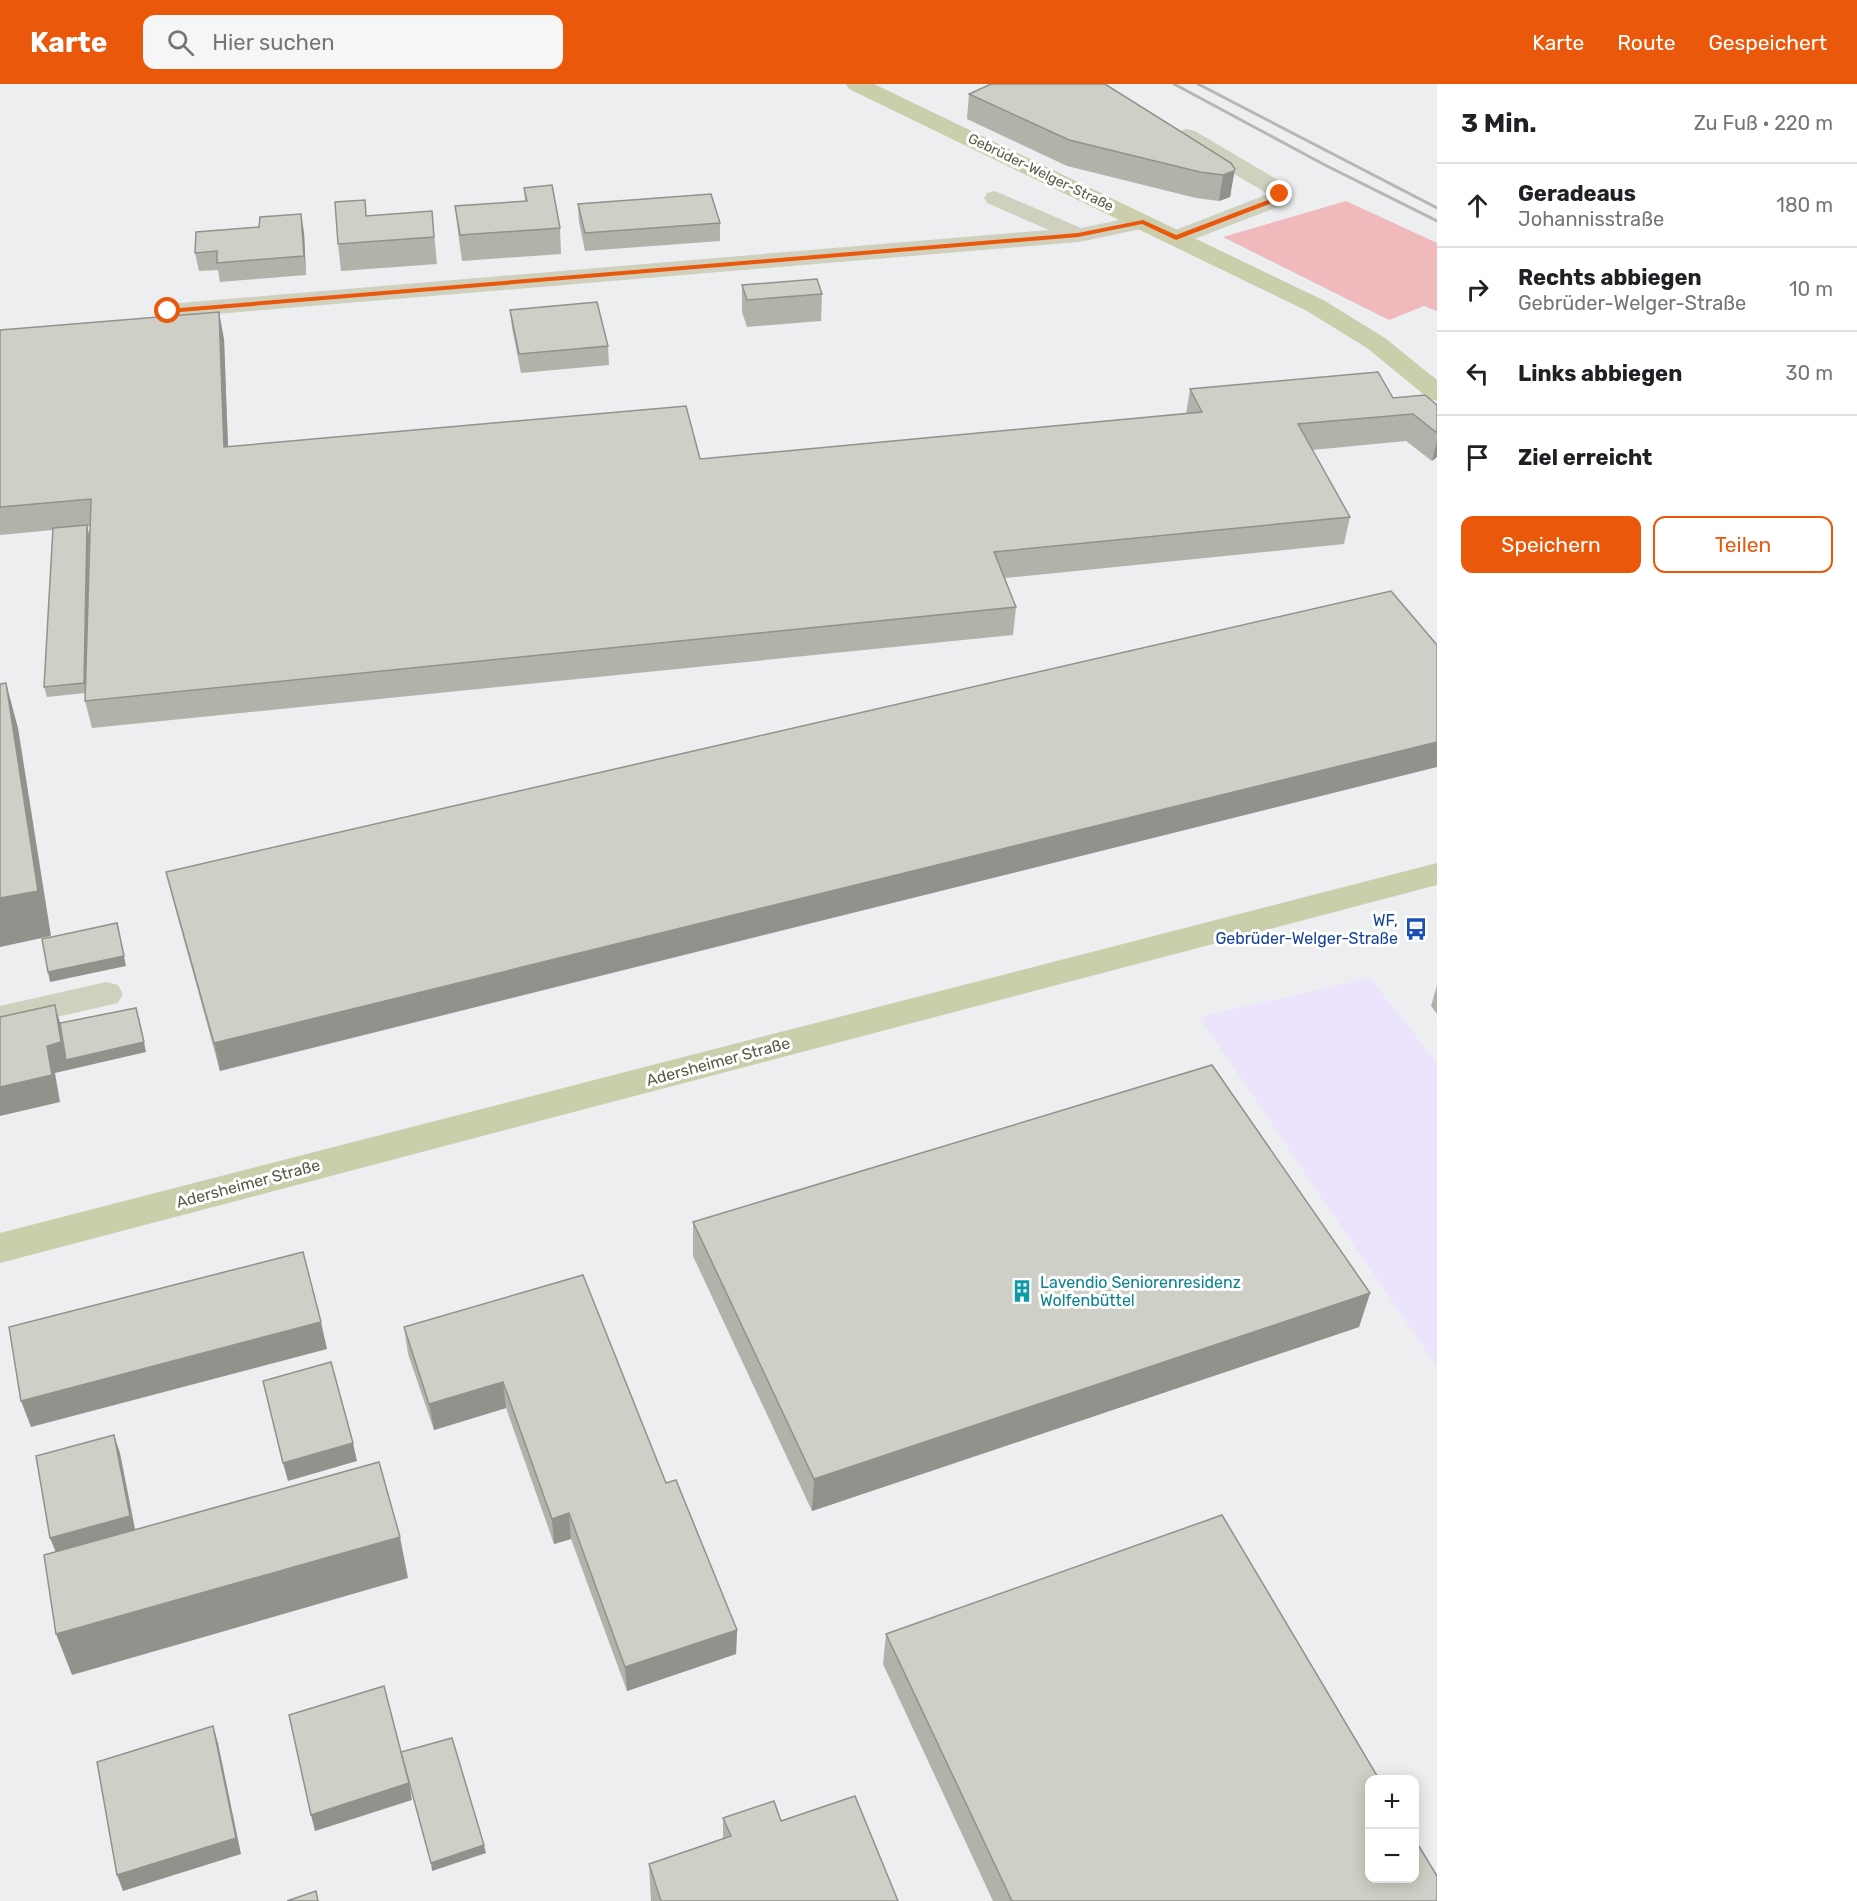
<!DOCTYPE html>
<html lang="de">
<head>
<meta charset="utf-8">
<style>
  :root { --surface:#fff; --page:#f6f6f6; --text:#202124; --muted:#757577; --line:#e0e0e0; --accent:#ea580c }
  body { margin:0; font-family:Rubik,sans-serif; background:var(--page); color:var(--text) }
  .controls { position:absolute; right:18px; bottom:18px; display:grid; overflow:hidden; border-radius:12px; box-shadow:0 3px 15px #0003 }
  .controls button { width:54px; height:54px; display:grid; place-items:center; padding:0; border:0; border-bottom:2px solid var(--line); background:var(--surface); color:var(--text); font:30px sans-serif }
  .stop { position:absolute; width:18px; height:18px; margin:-14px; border:4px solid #ea580c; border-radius:50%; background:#fff }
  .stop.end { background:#ea580c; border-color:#fff; box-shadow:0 2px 6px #0008 }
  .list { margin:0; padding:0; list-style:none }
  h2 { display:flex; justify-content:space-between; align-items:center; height:78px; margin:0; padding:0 24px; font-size:26px }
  h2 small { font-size:20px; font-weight:400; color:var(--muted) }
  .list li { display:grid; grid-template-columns:39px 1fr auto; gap:18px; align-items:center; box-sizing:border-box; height:84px; padding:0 24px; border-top:2px solid var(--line) }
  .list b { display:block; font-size:22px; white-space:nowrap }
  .list p { margin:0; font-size:20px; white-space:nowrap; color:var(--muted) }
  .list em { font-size:20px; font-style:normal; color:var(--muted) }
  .actions { display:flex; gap:12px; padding:18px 24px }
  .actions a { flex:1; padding:14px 0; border:2px solid var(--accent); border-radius:12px; text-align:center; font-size:21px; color:var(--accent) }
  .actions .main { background:var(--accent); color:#fff }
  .icon { flex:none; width:33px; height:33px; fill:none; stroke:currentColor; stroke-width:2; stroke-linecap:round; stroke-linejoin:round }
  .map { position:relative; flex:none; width:1437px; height:1817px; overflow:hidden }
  header { display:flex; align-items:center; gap:36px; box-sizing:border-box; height:84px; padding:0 30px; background:var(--accent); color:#fff }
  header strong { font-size:28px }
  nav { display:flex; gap:33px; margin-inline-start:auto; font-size:21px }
  .search { width:420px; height:54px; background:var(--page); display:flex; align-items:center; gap:15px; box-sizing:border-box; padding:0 21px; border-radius:12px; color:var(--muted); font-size:22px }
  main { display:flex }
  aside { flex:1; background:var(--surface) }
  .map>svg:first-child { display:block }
  .commercial { fill:#ebe4fc }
  .green { fill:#f0b9bb }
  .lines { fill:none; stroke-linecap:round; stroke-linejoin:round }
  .minor { fill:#cfd0bd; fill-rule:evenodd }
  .major { fill:#cbceab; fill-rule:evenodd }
  .rail { stroke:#b6b8af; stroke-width:3 }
  .wall { fill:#b1b3ab; fill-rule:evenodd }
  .shaded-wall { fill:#90928b }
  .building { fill:#ced0c7; stroke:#90928b; stroke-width:1.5 }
  .route { fill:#ea580c }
  .labels { text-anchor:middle; stroke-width:6; stroke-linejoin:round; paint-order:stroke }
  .far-street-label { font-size:14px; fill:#5a5b45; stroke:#fff }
  .transit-label { font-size:16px; fill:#164399; stroke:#fff; text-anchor:end }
  .street-label { font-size:16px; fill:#5a5b45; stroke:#fff }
  .culture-label { font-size:16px; fill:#0d838f; stroke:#fff; text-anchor:start }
</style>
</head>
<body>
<header>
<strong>Karte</strong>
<div class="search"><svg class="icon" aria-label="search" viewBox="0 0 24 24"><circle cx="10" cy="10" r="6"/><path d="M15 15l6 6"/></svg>Hier suchen</div>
<nav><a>Karte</a><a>Route</a><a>Gespeichert</a></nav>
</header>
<main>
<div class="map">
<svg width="1437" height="1817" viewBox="0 0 1437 1817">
  <rect width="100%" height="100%" fill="#edeef0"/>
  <polygon class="commercial" points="1370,894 1437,979 1437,1283 1199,933"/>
  <polygon class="green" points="1346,117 1437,159 1437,227 1424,222 1389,236 1223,153"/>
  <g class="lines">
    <g class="minor">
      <polygon points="1187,45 1195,47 1283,99 1291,110 1283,121 1184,159 1176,161 1168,159 1164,154 1168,149 1268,110 1179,57 1176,52 1179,47"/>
      <polygon points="995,107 1081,144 1143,131 1151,133 1155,138 1151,143 1079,158 168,234 159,232 156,227 159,222 168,220 1049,146 987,119 984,114 987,109"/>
      <polygon points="106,898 118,901 123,910 118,919 0,946 0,922"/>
    </g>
    <g class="major">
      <polygon points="846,0 874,0 1325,217 1385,254 1437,296 1437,317 1428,314 1367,264 1307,227 849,5"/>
      <polygon points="1437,779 1437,801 0,1179 0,1149"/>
    </g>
    <g class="rail">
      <polyline points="1174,0 1323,80 1437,137"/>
      <polyline points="1198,0 1437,124"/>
    </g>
  </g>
  <g class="wall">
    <polygon points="969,10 1231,79 1231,110 1230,113 1219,117 1196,114 1067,82 967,35"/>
    <polygon points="524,104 560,144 561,170 462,177 458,148 455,122 525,117"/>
    <polygon points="578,120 720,139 720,157 585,167 579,138"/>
    <polygon points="432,127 437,180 341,187 338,160 366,132"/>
    <polygon points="304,148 306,191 220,198 218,186 199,187 195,169"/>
    <polygon points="742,201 822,210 821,237 747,243 742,228"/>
    <polygon points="510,226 608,262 609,281 521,289 512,244"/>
    <path d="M0 246 224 255 228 363 700 375 1186 330 1190 305 1393 314 1437 321V373L1432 377 1406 357 1312 366 1350 433 1344 460 1005 494 1016 523 1013 551 92 644 85 617V609L47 613 44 603 53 446 0 451ZM90 442 88 494 89 450 87 443Z"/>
    <polygon points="1437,561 220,987 173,816 166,788"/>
    <polygon points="1437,901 1437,930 1431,922"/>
    <polygon points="693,1138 1370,1209 1359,1243 812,1427 693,1172"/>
    <polygon points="583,1191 666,1399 737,1546 736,1570 627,1607 571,1455 554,1460 506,1324 434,1346 408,1270 404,1243"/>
    <polygon points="886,1550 1437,1817 993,1817 883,1580"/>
    <polygon points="723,1734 781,1737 898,1817 651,1817 649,1780 723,1755"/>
  </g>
  <g class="shaded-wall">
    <polygon points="1235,85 1230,113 1219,117 1223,91"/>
    <polygon points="301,130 304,148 306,191 304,172"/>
    <polygon points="219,228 224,255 229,390 224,363"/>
    <polygon points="1437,356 1437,373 1432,377"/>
    <polygon points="87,441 89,450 87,609 84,599"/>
    <polygon points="6,599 18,644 51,852 0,863 0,814"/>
    <polygon points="1437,658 1437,683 220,987 214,959"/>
    <polygon points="117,839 126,882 50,898 48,888"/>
    <polygon points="55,921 63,949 139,933 146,968 55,989 60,1018 0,1032 0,1003 47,962"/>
    <polygon points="1370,1209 1359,1243 812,1427 814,1395"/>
    <polygon points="321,1238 327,1265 31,1343 21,1317"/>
    <polygon points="503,1298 506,1324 434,1346 429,1320"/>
    <polygon points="114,1351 120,1369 136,1450 57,1471 50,1454"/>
    <polygon points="353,1359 357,1377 288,1397 283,1379"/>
    <polygon points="569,1429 571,1455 554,1460 552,1435"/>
    <polygon points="400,1453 408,1494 72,1591 56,1550"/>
    <polygon points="737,1546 736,1570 627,1607 625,1583"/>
    <polygon points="213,1642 218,1659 241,1770 123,1807 117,1791"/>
    <polygon points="409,1699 412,1716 315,1747 311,1731"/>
    <polygon points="484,1761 486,1769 432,1787 431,1779"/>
  </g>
  <g class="building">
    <polygon points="991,0 1105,0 1231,79 1235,85 1234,87 1223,91 1200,88 1069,56 969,10"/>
    <polygon points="552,101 560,144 460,151 455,122 527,117 524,104"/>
    <polygon points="711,110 720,139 585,149 578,120"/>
    <polygon points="365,116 366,132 432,127 434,153 338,160 335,118"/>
    <polygon points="301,130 304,172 217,179 217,167 195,169 196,148 259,143 260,133"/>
    <polygon points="817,195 822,210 747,216 742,201"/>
    <polygon points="597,218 608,262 519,270 510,226"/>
    <polygon points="219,228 224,363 686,322 700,375 1202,328 1190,305 1378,288 1393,314 1425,311 1437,321 1437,349 1413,330 1298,340 1350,433 994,468 1016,523 85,617 91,415 0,423 0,246"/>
    <polygon points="87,441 84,599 44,603 53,444"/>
    <polygon points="1391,507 1437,561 1437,658 214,959 166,788"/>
    <polygon points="6,599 38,807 0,814 0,600"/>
    <polygon points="117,839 124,872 48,888 42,855"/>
    <polygon points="55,921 61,958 47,962 52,991 0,1003 0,933"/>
    <polygon points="136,924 144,958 66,976 60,939"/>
    <polygon points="1212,981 1370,1209 814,1395 693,1138"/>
    <polygon points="303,1168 321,1238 21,1317 9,1243"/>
    <polygon points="583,1191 666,1399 676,1396 737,1546 625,1583 569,1429 552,1435 503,1298 429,1320 404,1243"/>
    <polygon points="331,1278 353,1359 283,1379 263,1297"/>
    <polygon points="114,1351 130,1432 50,1454 36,1372"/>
    <polygon points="379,1378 400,1453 56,1550 44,1471"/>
    <polygon points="1222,1431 1379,1695 1370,1695 1370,1794 1414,1794 1414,1754 1437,1792 1437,1817 1012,1817 886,1550"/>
    <polygon points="384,1602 409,1699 311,1731 289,1631"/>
    <polygon points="213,1642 236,1754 117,1791 97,1678"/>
    <polygon points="452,1654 484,1761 431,1779 401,1668"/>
    <polygon points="855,1712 898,1817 661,1817 649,1780 731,1752 723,1734 774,1717 781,1737"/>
    <polygon points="316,1807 318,1817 287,1817"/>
  </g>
  <polygon class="route" points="1280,108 1283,110 1277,117 1176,156 1142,140 1078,153 168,229 164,227 168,225 1078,149 1143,136 1176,151 1273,114"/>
  <defs>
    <g id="bus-bare" transform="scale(1.8)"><path d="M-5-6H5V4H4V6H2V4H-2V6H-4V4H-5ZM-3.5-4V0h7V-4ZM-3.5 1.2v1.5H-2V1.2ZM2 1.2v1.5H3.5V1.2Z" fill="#1a4fb4" stroke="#fff" stroke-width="2.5" paint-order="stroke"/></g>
    <g id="building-bare" transform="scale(1.8)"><path d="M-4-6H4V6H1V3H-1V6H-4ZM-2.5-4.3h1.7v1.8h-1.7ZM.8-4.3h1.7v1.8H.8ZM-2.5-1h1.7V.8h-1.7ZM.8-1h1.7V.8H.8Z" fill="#0f9aa8" stroke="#fff" stroke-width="2.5" paint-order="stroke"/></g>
  </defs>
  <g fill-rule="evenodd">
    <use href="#bus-bare" x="1416" y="845"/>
    <use href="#building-bare" x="1022" y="1207"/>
  </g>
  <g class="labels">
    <g class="far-street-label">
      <text transform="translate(1041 88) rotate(26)" y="5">Gebrüder-Welger-Straße</text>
    </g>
    <g class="transit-label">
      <text x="1398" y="842">WF,<tspan x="1398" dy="18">Gebrüder-Welger-Straße</tspan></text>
    </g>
    <g class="street-label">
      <text transform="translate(718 977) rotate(-15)" y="6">Adersheimer Straße</text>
      <text transform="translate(248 1099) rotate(-15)" y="6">Adersheimer Straße</text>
    </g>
    <g class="culture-label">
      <text x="1040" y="1204">Lavendio Seniorenresidenz<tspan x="1040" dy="18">Wolfenbüttel</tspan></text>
    </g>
  </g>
</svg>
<div class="controls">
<button>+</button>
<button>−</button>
</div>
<div class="stop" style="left:168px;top:227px"></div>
<div class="stop end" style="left:1280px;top:110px"></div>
</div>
<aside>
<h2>3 Min.<small>Zu Fuß · 220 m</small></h2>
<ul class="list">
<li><svg class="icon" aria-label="ahead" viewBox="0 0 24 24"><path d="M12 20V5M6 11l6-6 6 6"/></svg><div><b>Geradeaus</b><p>Johannisstraße</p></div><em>180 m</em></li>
<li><svg class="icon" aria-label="right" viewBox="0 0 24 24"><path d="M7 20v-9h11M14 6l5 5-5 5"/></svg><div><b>Rechts abbiegen</b><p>Gebrüder-Welger-Straße</p></div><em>10 m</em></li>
<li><svg class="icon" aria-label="left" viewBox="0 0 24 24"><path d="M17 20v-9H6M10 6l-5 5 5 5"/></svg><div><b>Links abbiegen</b></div><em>30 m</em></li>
<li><svg class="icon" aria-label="arrive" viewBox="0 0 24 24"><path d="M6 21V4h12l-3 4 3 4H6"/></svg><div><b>Ziel erreicht</b></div></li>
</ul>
<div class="actions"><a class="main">Speichern</a><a>Teilen</a></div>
</aside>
</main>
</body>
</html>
